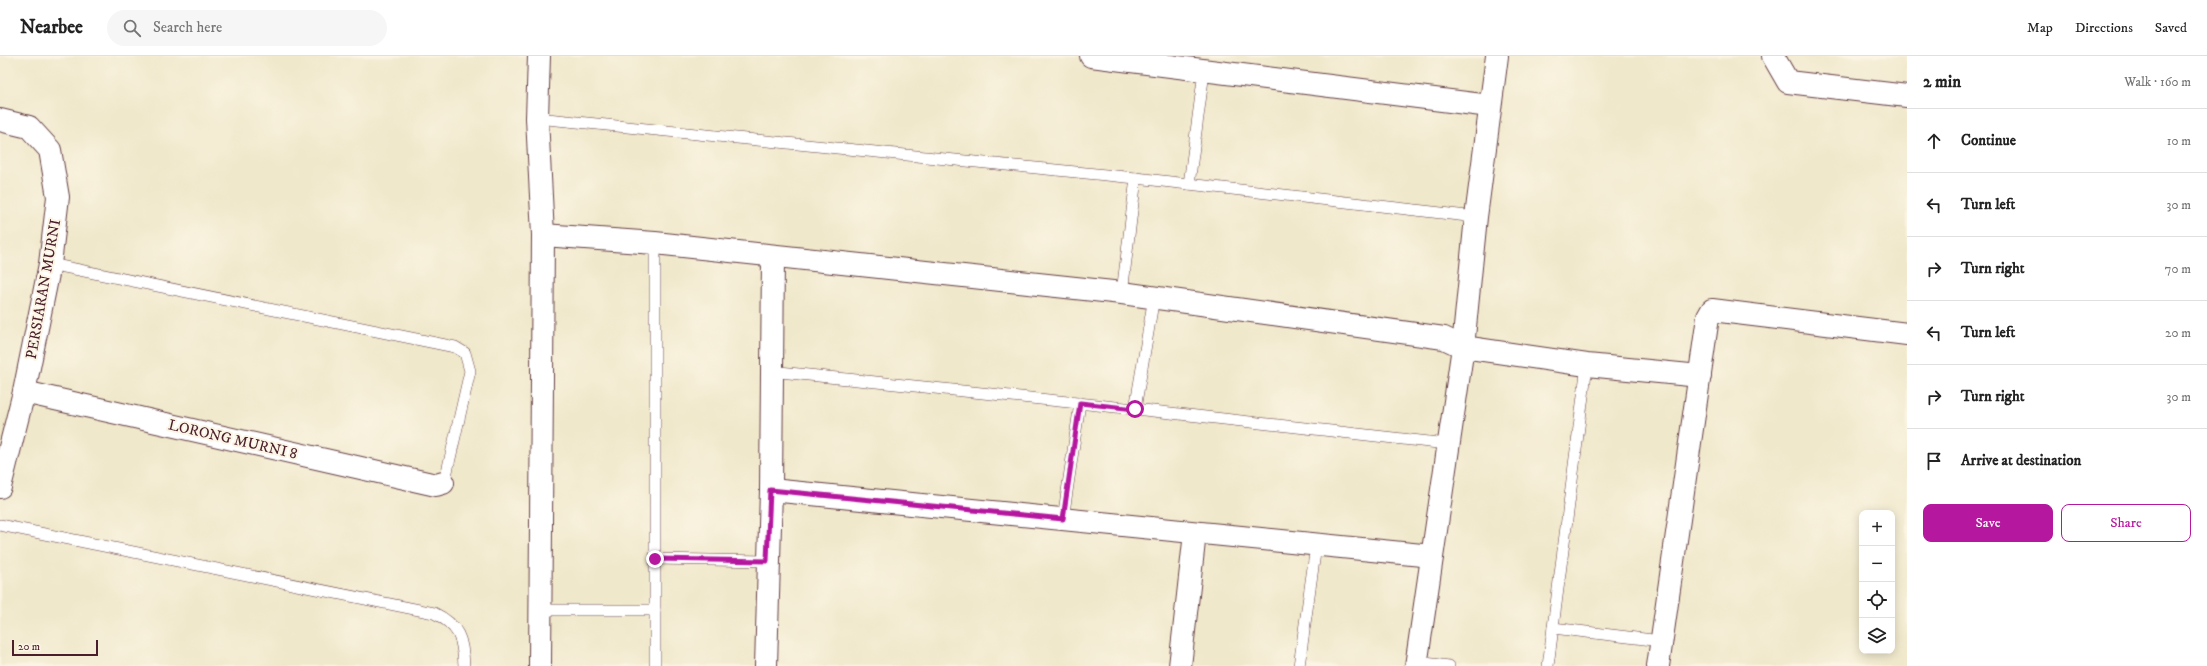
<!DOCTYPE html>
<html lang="en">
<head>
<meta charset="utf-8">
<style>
  :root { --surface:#fff; --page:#f6f6f6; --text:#222; --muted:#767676; --line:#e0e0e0; --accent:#b5179e }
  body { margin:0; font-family:"IM FELL DW Pica",serif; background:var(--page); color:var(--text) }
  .controls { position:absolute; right:12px; bottom:12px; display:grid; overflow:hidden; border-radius:8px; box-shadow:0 2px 10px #0003 }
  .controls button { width:36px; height:36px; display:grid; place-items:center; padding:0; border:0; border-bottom:1px solid var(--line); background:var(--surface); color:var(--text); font:20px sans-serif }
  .scale { position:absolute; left:12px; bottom:10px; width:86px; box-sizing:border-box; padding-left:4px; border:2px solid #4a1f2b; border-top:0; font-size:11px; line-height:14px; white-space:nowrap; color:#4a1f2b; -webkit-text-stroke:3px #fcf5e5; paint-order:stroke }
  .stop { position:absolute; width:12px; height:12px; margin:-9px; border:3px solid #b5179e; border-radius:50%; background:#fff }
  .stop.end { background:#b5179e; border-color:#fff; box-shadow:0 1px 4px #0008 }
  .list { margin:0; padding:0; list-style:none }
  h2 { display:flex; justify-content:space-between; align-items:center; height:52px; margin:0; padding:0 16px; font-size:17px }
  h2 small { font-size:13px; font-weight:400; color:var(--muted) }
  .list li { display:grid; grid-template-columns:26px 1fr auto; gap:12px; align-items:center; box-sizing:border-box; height:64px; padding:0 16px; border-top:1px solid var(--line) }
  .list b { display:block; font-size:15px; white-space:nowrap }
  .list em { font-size:13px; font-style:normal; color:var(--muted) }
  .actions { display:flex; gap:8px; padding:12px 16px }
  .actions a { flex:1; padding:9px 0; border:1px solid var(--accent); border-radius:8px; text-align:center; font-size:14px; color:var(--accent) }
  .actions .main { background:var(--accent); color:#fff }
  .icon { flex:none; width:22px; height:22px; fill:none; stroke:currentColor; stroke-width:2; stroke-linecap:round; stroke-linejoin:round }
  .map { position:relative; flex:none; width:1907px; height:610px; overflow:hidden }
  header { display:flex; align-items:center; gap:24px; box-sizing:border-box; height:56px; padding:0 20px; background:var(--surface); border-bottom:1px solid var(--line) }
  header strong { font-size:19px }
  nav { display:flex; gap:22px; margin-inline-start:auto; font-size:14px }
  .search { width:280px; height:36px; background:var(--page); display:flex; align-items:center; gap:10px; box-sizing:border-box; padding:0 14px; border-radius:22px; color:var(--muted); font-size:15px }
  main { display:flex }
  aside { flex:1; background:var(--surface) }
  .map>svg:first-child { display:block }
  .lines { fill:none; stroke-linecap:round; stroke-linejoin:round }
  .service-casing { stroke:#633d43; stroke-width:12 }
  .minor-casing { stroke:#633d43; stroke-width:24 }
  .service { stroke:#fff; stroke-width:11 }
  .minor { stroke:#fff; stroke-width:22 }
  .route { stroke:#b5179e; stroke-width:5 }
  .labels { text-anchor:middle; stroke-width:4; stroke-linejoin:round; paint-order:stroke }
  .street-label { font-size:15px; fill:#4a1f2b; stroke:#fcf5e5 }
</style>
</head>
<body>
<header>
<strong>Nearbee</strong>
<div class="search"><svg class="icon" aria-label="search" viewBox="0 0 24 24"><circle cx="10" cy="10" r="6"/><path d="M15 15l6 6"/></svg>Search here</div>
<nav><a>Map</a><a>Directions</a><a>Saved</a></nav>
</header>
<main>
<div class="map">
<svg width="1907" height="610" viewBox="0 0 1907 610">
  <rect width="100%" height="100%" fill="#fcf5e5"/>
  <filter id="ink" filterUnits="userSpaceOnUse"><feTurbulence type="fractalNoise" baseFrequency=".025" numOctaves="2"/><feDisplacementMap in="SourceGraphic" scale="8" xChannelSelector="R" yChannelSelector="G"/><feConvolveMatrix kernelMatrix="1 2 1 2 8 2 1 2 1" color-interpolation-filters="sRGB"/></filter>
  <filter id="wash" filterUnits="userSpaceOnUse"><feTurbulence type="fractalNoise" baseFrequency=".012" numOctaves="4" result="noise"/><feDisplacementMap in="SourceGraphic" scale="16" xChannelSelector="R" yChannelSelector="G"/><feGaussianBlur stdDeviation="0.9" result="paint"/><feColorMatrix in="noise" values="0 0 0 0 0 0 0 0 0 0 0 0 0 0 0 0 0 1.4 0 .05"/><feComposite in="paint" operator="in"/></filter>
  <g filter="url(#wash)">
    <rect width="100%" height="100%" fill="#f0e8cb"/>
  </g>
  <g filter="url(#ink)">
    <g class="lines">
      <g class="service-casing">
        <g id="service">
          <polyline points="537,62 1136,122 1476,161"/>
          <polyline points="1189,128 1204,16"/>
          <polyline points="50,208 455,291 465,297 470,315 446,420 443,427"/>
          <polyline points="1122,237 1136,122"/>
          <polyline points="770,315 1135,353 1447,388"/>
          <polyline points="1135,353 1154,241"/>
          <polyline points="1063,463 1080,347"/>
          <path d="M0 469 434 557C459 569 463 583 464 610"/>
          <polyline points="655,503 767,505"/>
          <polyline points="541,554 655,554"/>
          <polyline points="1553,572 1661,585"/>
          <polyline points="1417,606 1449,610"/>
          <polyline points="655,610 655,187"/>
          <polyline points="1299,610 1316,490"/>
          <polyline points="1548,610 1587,309"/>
        </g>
      </g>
      <g class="minor-casing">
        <g id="minor">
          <polyline points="539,0 537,62 543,179 540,610"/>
          <polyline points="1091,0 1490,50"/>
          <polyline points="1773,0 1788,26 1907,40"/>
          <polyline points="0,64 29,71 50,94 58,141 50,208 24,336 0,431"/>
          <polyline points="543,179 655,187 1122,237 1444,282 1463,291 1587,309 1700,320"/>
          <polyline points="24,336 436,429 443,427"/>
          <polyline points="771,434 1432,500"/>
          <polyline points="766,610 771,434 773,200"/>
          <polyline points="1180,610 1195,477"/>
          <polyline points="1416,610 1463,291 1476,161 1497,0"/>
          <polyline points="1658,610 1708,261 1712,254 1907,278"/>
        </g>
      </g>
      <use href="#service" class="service"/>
      <use href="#minor" class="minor"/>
    </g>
  </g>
  <g class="lines" filter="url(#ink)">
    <polyline class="route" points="655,503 767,505 770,434 1063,463 1080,347 1135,353"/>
  </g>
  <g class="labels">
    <g class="street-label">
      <text transform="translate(43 233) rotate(-80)" y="5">PERSIARAN MURNI</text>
      <text transform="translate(233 383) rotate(13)" y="5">LORONG MURNI 8</text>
    </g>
  </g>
</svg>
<div class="controls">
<button>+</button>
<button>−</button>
<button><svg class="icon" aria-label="locate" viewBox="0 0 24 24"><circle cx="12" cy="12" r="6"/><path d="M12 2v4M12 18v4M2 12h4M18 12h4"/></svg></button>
<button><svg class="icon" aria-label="layers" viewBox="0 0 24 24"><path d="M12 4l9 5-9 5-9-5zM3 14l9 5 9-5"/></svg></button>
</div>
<div class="scale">20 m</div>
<div class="stop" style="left:1135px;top:353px"></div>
<div class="stop end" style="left:655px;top:503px"></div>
</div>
<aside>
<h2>2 min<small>Walk · 160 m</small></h2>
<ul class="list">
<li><svg class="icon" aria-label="ahead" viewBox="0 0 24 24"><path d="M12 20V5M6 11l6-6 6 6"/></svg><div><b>Continue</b></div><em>10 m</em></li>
<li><svg class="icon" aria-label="left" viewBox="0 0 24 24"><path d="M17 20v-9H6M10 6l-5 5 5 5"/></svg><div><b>Turn left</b></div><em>30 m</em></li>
<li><svg class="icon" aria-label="right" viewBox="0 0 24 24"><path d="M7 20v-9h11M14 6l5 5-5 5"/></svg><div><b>Turn right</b></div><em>70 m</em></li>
<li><svg class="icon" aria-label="left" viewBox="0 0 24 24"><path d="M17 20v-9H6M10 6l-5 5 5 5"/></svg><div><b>Turn left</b></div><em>20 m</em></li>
<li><svg class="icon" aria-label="right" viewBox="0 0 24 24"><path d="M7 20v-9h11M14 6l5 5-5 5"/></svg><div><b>Turn right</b></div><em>30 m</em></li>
<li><svg class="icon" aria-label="arrive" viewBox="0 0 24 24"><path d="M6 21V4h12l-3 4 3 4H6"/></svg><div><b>Arrive at destination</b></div></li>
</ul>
<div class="actions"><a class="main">Save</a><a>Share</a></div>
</aside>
</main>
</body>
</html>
